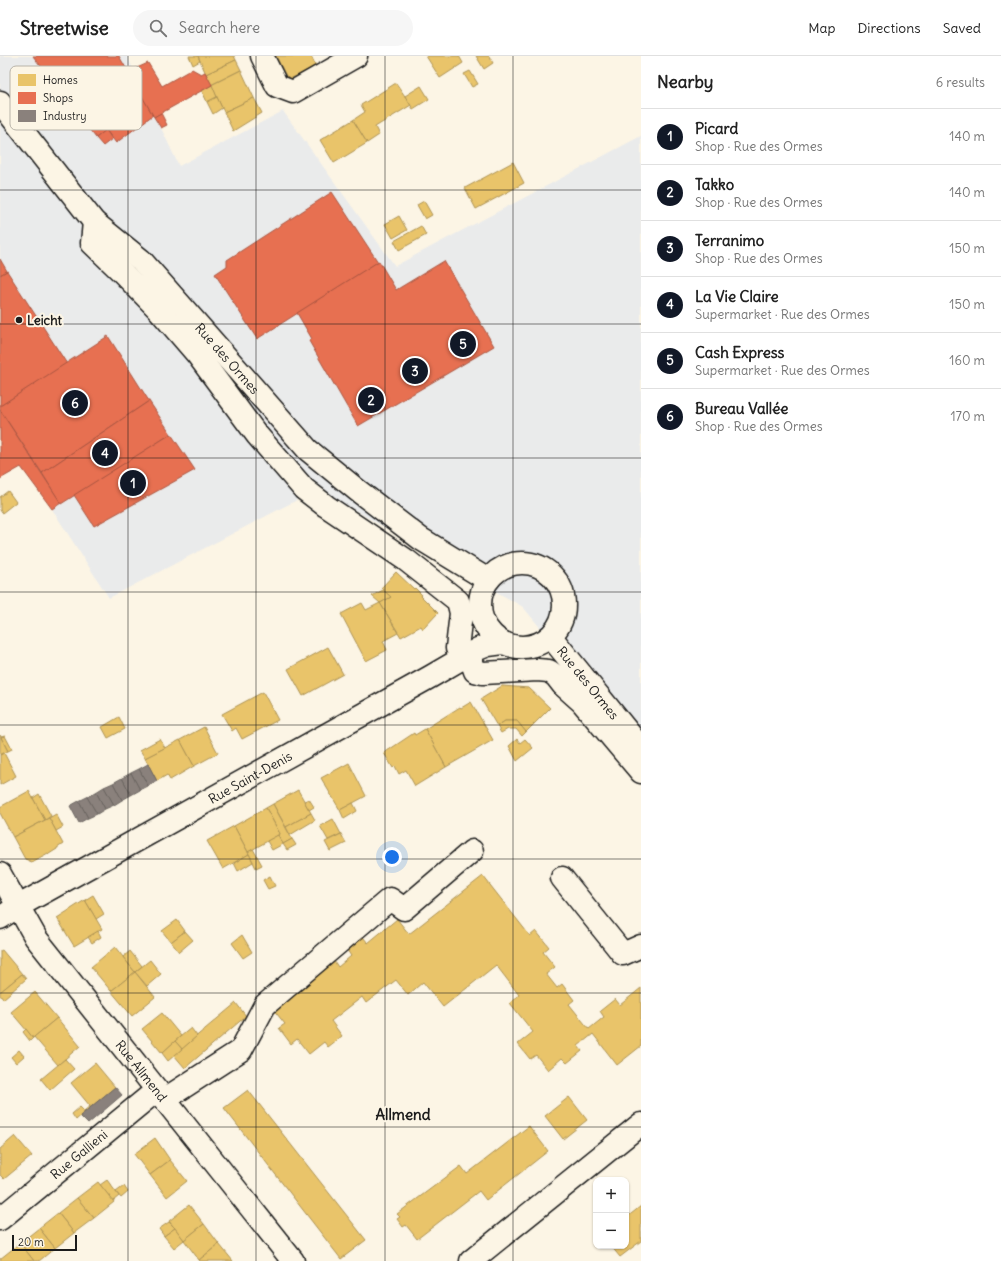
<!DOCTYPE html>
<html lang="en">
<head>
<meta charset="utf-8">
<style>
  :root { --surface:#fff; --page:#f6f6f6; --text:#222; --muted:#767676; --line:#e0e0e0; --accent:#111827 }
  body { margin:0; font-family:Delius,sans-serif; background:var(--page); color:var(--text) }
  .controls { position:absolute; right:12px; bottom:12px; display:grid; overflow:hidden; border-radius:8px; box-shadow:0 1px 3px #0004 }
  .controls button { width:36px; height:36px; display:grid; place-items:center; padding:0; border:0; border-bottom:1px solid var(--line); background:var(--surface); color:var(--text); font:20px sans-serif }
  .scale { position:absolute; left:12px; bottom:10px; width:65px; box-sizing:border-box; padding-left:4px; border:2px solid #1c1c1c; border-top:0; font-size:11px; line-height:14px; white-space:nowrap; color:#1c1c1c; -webkit-text-stroke:3px #fcf5e5; paint-order:stroke }
  .you { position:absolute; left:392px; top:801px; width:14px; height:14px; margin:-10px; border:3px solid #fff; border-radius:50%; background:#1a73e8; box-shadow:0 0 0 6px #1a73e833 }
  .badge { display:grid; place-items:center; width:26px; height:26px; border-radius:50%; background:var(--accent); color:#fff; font-size:13px; font-weight:700 }
  .pin { position:absolute; translate:-50% -50%; border:2px solid #fff; box-shadow:0 1px 4px #0006 }
  .list { margin:0; padding:0; list-style:none }
  h2 { display:flex; justify-content:space-between; align-items:center; height:52px; margin:0; padding:0 16px; font-size:17px }
  h2 small { font-size:13px; font-weight:400; color:var(--muted) }
  .list li { display:grid; grid-template-columns:26px 1fr auto; gap:12px; align-items:center; box-sizing:border-box; height:56px; padding:0 16px; border-top:1px solid var(--line) }
  .list b { display:block; font-size:15px; white-space:nowrap }
  .list p { margin:0; font-size:13px; white-space:nowrap; color:var(--muted) }
  .list em { font-size:13px; font-style:normal; color:var(--muted) }
  .icon { flex:none; width:22px; height:22px; fill:none; stroke:currentColor; stroke-width:2; stroke-linecap:round; stroke-linejoin:round }
  .map { position:relative; flex:none; width:641px; height:1205px; overflow:hidden }
  header { display:flex; align-items:center; gap:24px; box-sizing:border-box; height:56px; padding:0 20px; background:var(--surface); border-bottom:1px solid var(--line) }
  header strong { font-size:19px }
  nav { display:flex; gap:22px; margin-inline-start:auto; font-size:14px }
  .search { width:280px; height:36px; background:var(--page); display:flex; align-items:center; gap:10px; box-sizing:border-box; padding:0 14px; border-radius:22px; color:var(--muted); font-size:15px }
  main { display:flex }
  aside { flex:1; background:var(--surface) }
  .map>svg:first-child { display:block }
  .built { fill:#eaebeb }
  .homes { fill:#e9c46a; stroke:#ac9253 }
  .shops { fill:#e76f51; stroke:#aa5641 }
  .industry { fill:#8a817c; stroke:#69635f }
  .lines { fill:none; stroke-linecap:round; stroke-linejoin:round }
  .minor-casing { stroke:#1c1c1c; stroke-width:25 }
  .minor { stroke:#fcf5e5; stroke-width:22 }
  .grid { fill:none; stroke:#1c1c1c; stroke-width:1; stroke-opacity:0.55 }
  .poi-dot { fill:#1c1c1c; stroke:#fcf5e5; stroke-width:1.5 }
  .labels { text-anchor:middle; stroke-width:4; stroke-linejoin:round; paint-order:stroke }
  .poi-label { font-size:13px; font-weight:bold; fill:#1c1c1c; stroke:#fcf5e5; text-anchor:start }
  .street-label { font-size:13px; fill:#1c1c1c; stroke:#fcf5e5 }
  .quarter-label { font-size:15px; font-weight:bold; fill:#1c1c1c; stroke:#fcf5e5 }
  .key { fill:#fcf5e5; stroke:#b9b4a9; stroke-width:1 }
  .key-label { font-size:11px; fill:#1c1c1c }
</style>
</head>
<body>
<header>
<strong>Streetwise</strong>
<div class="search"><svg class="icon" aria-label="search" viewBox="0 0 24 24"><circle cx="10" cy="10" r="6"/><path d="M15 15l6 6"/></svg>Search here</div>
<nav><a>Map</a><a>Directions</a><a>Saved</a></nav>
</header>
<main>
<div class="map">
<svg width="641" height="1205" viewBox="0 0 641 1205">
  <rect width="100%" height="100%" fill="#fcf5e5"/>
  <filter id="ink" filterUnits="userSpaceOnUse"><feTurbulence type="fractalNoise" baseFrequency=".025" numOctaves="2"/><feDisplacementMap in="SourceGraphic" scale="8" xChannelSelector="R" yChannelSelector="G"/><feConvolveMatrix kernelMatrix="1 2 1 2 8 2 1 2 1" color-interpolation-filters="sRGB"/></filter>
  <g filter="url(#ink)">
    <polygon class="built" points="0,0 127,0 179,110 283,55 395,210 641,80 641,693 523,551 318,433 109,542 52,453 21,411 0,423"/>
    <g class="homes">
      <polygon points="189,0 198,0 200,5 193,9"/>
      <polygon points="198,0 234,0 236,4 206,18"/>
      <polygon points="276,0 311,0 316,10 288,24"/>
      <polygon points="426,0 459,0 463,7 440,22"/>
      <polygon points="476,0 489,0 493,7 484,13"/>
      <polygon points="236,4 241,14 211,29 206,18"/>
      <polygon points="241,14 254,42 224,56 211,29"/>
      <polygon points="470,15 478,28 472,31 464,18"/>
      <polygon points="396,27 411,49 375,71 379,79 367,87 353,64 365,56 361,49"/>
      <polygon points="212,29 217,41 207,46 202,35"/>
      <polygon points="421,30 429,43 413,53 405,40"/>
      <polygon points="217,41 222,52 213,58 207,46"/>
      <polygon points="254,42 262,57 233,75 224,56"/>
      <polygon points="353,64 367,87 334,107 320,84"/>
      <polygon points="513,106 524,127 476,153 465,132"/>
      <polygon points="424,145 432,159 425,163 417,149"/>
      <polygon points="399,160 407,174 393,182 385,168"/>
      <polygon points="421,170 426,179 399,194 394,185"/>
      <polygon points="8,435 16,446 2,457 0,454 0,441"/>
      <polygon points="396,516 414,533 415,532 422,539 421,540 438,557 423,573 421,570 401,581 380,547 391,541 381,532"/>
      <polygon points="383,534 391,541 380,547 372,540"/>
      <polygon points="362,547 366,554 380,547 398,577 383,585 387,594 366,605 341,558"/>
      <polygon points="328,591 343,618 303,640 288,613"/>
      <polygon points="502,630 529,632 550,652 526,676 517,665 505,665 497,670 481,643"/>
      <polygon points="263,636 278,664 242,683 236,672 232,675 222,658"/>
      <polygon points="471,646 493,684 446,711 425,673 460,651 461,652"/>
      <polygon points="119,661 125,673 108,682 102,671"/>
      <polygon points="505,665 517,665 526,676 522,680 516,673 508,673 501,677 497,670"/>
      <polygon points="204,671 218,697 194,710 180,684"/>
      <polygon points="425,673 446,711 415,730 406,714 399,718 395,710 393,712 384,697 414,677 415,679"/>
      <polygon points="0,679 8,695 0,699"/>
      <polygon points="5,680 12,693 8,695 1,681"/>
      <polygon points="160,683 165,692 145,702 140,694"/>
      <polygon points="517,683 520,687 525,683 533,692 517,705 509,690"/>
      <polygon points="180,684 194,710 170,724 167,719 157,725 145,702"/>
      <polygon points="4,697 16,720 0,729 0,699"/>
      <polygon points="349,707 366,740 340,754 321,722"/>
      <polygon points="298,734 311,757 286,771 273,748"/>
      <polygon points="29,735 45,764 13,781 0,757 0,751"/>
      <polygon points="39,738 51,760 45,764 33,742"/>
      <polygon points="309,743 314,751 309,754 304,745"/>
      <polygon points="353,747 357,755 344,763 340,754"/>
      <polygon points="273,748 292,783 283,788 278,779 280,778 266,752"/>
      <polygon points="266,752 280,778 248,796 234,770"/>
      <polygon points="311,757 315,764 290,779 286,771"/>
      <polygon points="56,758 63,771 56,775 49,762"/>
      <polygon points="49,762 63,788 57,792 57,793 49,798 48,797 32,806 25,803 13,781"/>
      <polygon points="333,763 341,778 328,784 320,770"/>
      <polygon points="234,770 249,798 223,813 207,785"/>
      <polygon points="341,778 346,787 330,795 325,786"/>
      <polygon points="278,779 283,788 272,794 267,785"/>
      <polygon points="292,783 296,789 287,794 283,788"/>
      <polygon points="253,793 262,809 256,812 248,796"/>
      <polygon points="249,798 253,806 238,815 234,807"/>
      <polygon points="270,820 275,830 268,833 263,824"/>
      <polygon points="483,820 530,880 536,875 549,891 543,896 555,911 546,918 557,932 562,928 574,944 569,948 589,973 604,961 600,955 615,943 620,949 641,932 641,990 617,1009 593,978 578,990 582,995 567,1007 562,1002 548,1014 536,999 530,1003 518,988 533,976 510,947 519,939 496,909 443,951 423,926 408,939 396,924 366,947 362,941 331,965 342,980 328,991 324,986 309,998 297,983 291,988 279,972 285,968 273,953 334,905 338,911 351,900 347,894 363,881 368,887 397,863 409,878"/>
      <polygon points="93,839 104,858 96,863 85,844"/>
      <polygon points="85,844 102,873 74,890 57,862"/>
      <polygon points="177,864 185,875 171,886 162,875"/>
      <polygon points="98,875 101,881 92,887 88,881"/>
      <polygon points="185,875 193,884 179,896 171,886"/>
      <polygon points="242,879 252,896 243,902 232,887"/>
      <polygon points="115,891 135,916 111,935 91,911"/>
      <polygon points="2,894 22,918 0,936 0,895"/>
      <polygon points="130,895 142,910 135,916 123,901"/>
      <polygon points="150,904 161,918 147,930 135,916"/>
      <polygon points="135,916 155,941 132,960 111,935"/>
      <polygon points="22,918 26,923 3,943 0,939 0,936"/>
      <polygon points="35,936 57,962 33,982 11,956"/>
      <polygon points="236,947 246,960 185,1012 174,999"/>
      <polygon points="162,957 181,980 162,997 142,973"/>
      <polygon points="57,962 80,990 58,1009 34,981"/>
      <polygon points="191,972 197,980 182,993 175,985"/>
      <polygon points="26,973 33,982 30,985 23,976"/>
      <polygon points="175,985 182,993 168,1005 162,997"/>
      <polygon points="19,994 24,1000 16,1007 11,1001"/>
      <polygon points="65,1003 74,1013 50,1034 41,1023"/>
      <polygon points="95,1007 115,1031 85,1056 84,1055 90,1050 71,1027"/>
      <polygon points="248,1034 366,1184 341,1203 224,1052"/>
      <polygon points="569,1041 587,1064 563,1083 545,1060"/>
      <polygon points="80,1051 85,1056 76,1064 72,1058"/>
      <polygon points="529,1070 548,1095 486,1144 479,1135 417,1183 406,1169 403,1171 397,1163 400,1161 397,1158 461,1110 467,1118"/>
      <polygon points="15,1080 32,1100 4,1123 0,1119 0,1093"/>
      <polygon points="155,1082 170,1104 150,1119 134,1098"/>
      <polygon points="170,1104 187,1125 167,1141 150,1119"/>
      <polygon points="107,1124 119,1140 113,1145 100,1129"/>
      <polygon points="98,1126 114,1146 94,1162 77,1142"/>
      <polygon points="124,1130 128,1136 121,1142 116,1136"/>
      <polygon points="77,1142 94,1162 74,1177 58,1157"/>
      <polygon points="189,1149 204,1168 184,1184 169,1165"/>
      <polygon points="641,1150 641,1185 620,1201 611,1190 626,1190 626,1162"/>
      <polygon points="58,1157 74,1177 55,1192 39,1172"/>
      <polygon points="169,1166 175,1172 164,1180 159,1173"/>
      <polygon points="204,1168 219,1188 199,1204 184,1184"/>
      <polygon points="39,1172 55,1192 39,1205 34,1205 20,1187"/>
      <polygon points="175,1172 184,1184 174,1192 164,1180"/>
      <polygon points="20,1187 34,1205 1,1205 0,1203"/>
      <polygon points="219,1188 233,1205 200,1205 199,1204"/>
    </g>
    <g class="shops">
      <polygon points="33,0 119,0 153,59 116,87 106,74 96,82"/>
      <polygon points="148,7 162,30 192,13 201,18 205,16 212,29 154,61 128,16"/>
      <polygon points="161,57 167,69 161,72 154,61"/>
      <polygon points="106,74 112,83 103,90 96,82"/>
      <polygon points="332,136 378,206 257,283 215,218 227,210 227,204"/>
      <polygon points="0,203 7,215 0,219"/>
      <polygon points="379,205 396,234 444,205 494,290 358,370 309,285 312,283 297,257"/>
      <polygon points="7,215 67,308 0,350 0,219"/>
      <polygon points="108,280 149,345 42,417 0,354 0,350"/>
      <polygon points="149,345 171,378 61,448 42,417"/>
      <polygon points="0,354 61,447 52,453 21,411 0,423"/>
      <polygon points="171,378 195,414 94,470 74,439"/>
    </g>
    <g class="industry">
      <polygon points="148,708 157,725 148,730 139,713"/>
      <polygon points="139,713 148,730 140,734 131,717"/>
      <polygon points="131,717 140,734 131,739 122,722"/>
      <polygon points="122,722 131,739 122,744 113,727"/>
      <polygon points="113,727 122,744 114,749 104,731"/>
      <polygon points="104,731 114,749 105,753 96,736"/>
      <polygon points="96,736 105,753 97,758 87,741"/>
      <polygon points="87,741 97,758 88,762 79,745"/>
      <polygon points="79,745 88,762 79,767 70,750"/>
      <polygon points="115,1031 122,1039 88,1068 80,1060"/>
    </g>
    <g class="lines">
      <g class="minor-casing">
        <g id="minor">
          <polyline points="262,0 277,30 293,36 356,0"/>
          <path id="s1" d="M0 46 94 166 141 204 308 394 357 434 421 483 488 524"/>
          <polyline points="94,166 92,187 123,217 160,255 197,298 257,379 304,433 326,450 406,504 458,545 461,557 457,592 469,598 475,615 483,617 537,614 549,615 556,620 563,629 582,646 641,716"/>
          <circle cx="522" cy="549" r="42"/>
          <path id="s2" d="M551 581 641 692"/>
          <path id="s3" d="M0 818 36 882 293 1205"/>
          <polyline points="562,822 623,898 641,890"/>
          <path id="s4" d="M0 862 17 851 430 621 478 593 488 589 503 587"/>
          <polyline points="165,1043 241,994 265,949 390,843 404,853 472,795"/>
          <path id="s5" d="M0 1163 157 1034"/>
          <polyline points="471,1205 641,1068"/>
        </g>
      </g>
      <use href="#minor" class="minor"/>
    </g>
  </g>
  <path class="grid" d="M128 0V1205M256 0V1205M385 0V1205M513 0V1205M0 134H641M0 268H641M0 402H641M0 536H641M0 669H641M0 803H641M0 937H641M0 1071H641"/>
  <circle class="poi-dot" cx="19" cy="264" r="4"/>
  <g class="labels">
    <g class="poi-label">
      <text x="27" y="269">Leicht</text>
    </g>
    <g class="street-label">
      <text dy="5" stroke="none"><textPath href="#s1" startOffset="344">Rue des Ormes</textPath></text>
      <text dy="5" stroke="none"><textPath href="#s2" startOffset="59">Rue des Ormes</textPath></text>
      <text dy="5" stroke="none"><textPath href="#s4" startOffset="287">Rue Saint-Denis</textPath></text>
      <text dy="5" stroke="none"><textPath href="#s3" startOffset="243">Rue Allmend</textPath></text>
      <text dy="5" stroke="none"><textPath href="#s5" startOffset="102">Rue Gallieni</textPath></text>
    </g>
    <g class="quarter-label">
      <text x="403" y="1064">Allmend</text>
    </g>
  </g>
  <rect x="10" y="10" width="132" height="64" rx="6" class="key"/>
  <rect x="18" y="18" width="18" height="12" fill="#e9c46a"/>
  <rect x="18" y="36" width="18" height="12" fill="#e76f51"/>
  <rect x="18" y="54" width="18" height="12" fill="#8a817c"/>
  <g class="key-label">
    <text x="43" y="28">Homes</text>
    <text x="43" y="46">Shops</text>
    <text x="43" y="64">Industry</text>
  </g>
</svg>
<div class="controls">
<button>+</button>
<button>−</button>
</div>
<div class="scale">20 m</div>
<div class="you"></div>
<div class="pin badge" style="left:133px;top:427px">1</div>
<div class="pin badge" style="left:371px;top:344px">2</div>
<div class="pin badge" style="left:415px;top:315px">3</div>
<div class="pin badge" style="left:105px;top:397px">4</div>
<div class="pin badge" style="left:463px;top:288px">5</div>
<div class="pin badge" style="left:75px;top:347px">6</div>
</div>
<aside>
<h2>Nearby<small>6 results</small></h2>
<ul class="list">
<li><span class="badge">1</span><div><b>Picard</b><p>Shop · Rue des Ormes</p></div><em>140 m</em></li>
<li><span class="badge">2</span><div><b>Takko</b><p>Shop · Rue des Ormes</p></div><em>140 m</em></li>
<li><span class="badge">3</span><div><b>Terranimo</b><p>Shop · Rue des Ormes</p></div><em>150 m</em></li>
<li><span class="badge">4</span><div><b>La Vie Claire</b><p>Supermarket · Rue des Ormes</p></div><em>150 m</em></li>
<li><span class="badge">5</span><div><b>Cash Express</b><p>Supermarket · Rue des Ormes</p></div><em>160 m</em></li>
<li><span class="badge">6</span><div><b>Bureau Vallée</b><p>Shop · Rue des Ormes</p></div><em>170 m</em></li>
</ul>
</aside>
</main>
</body>
</html>
